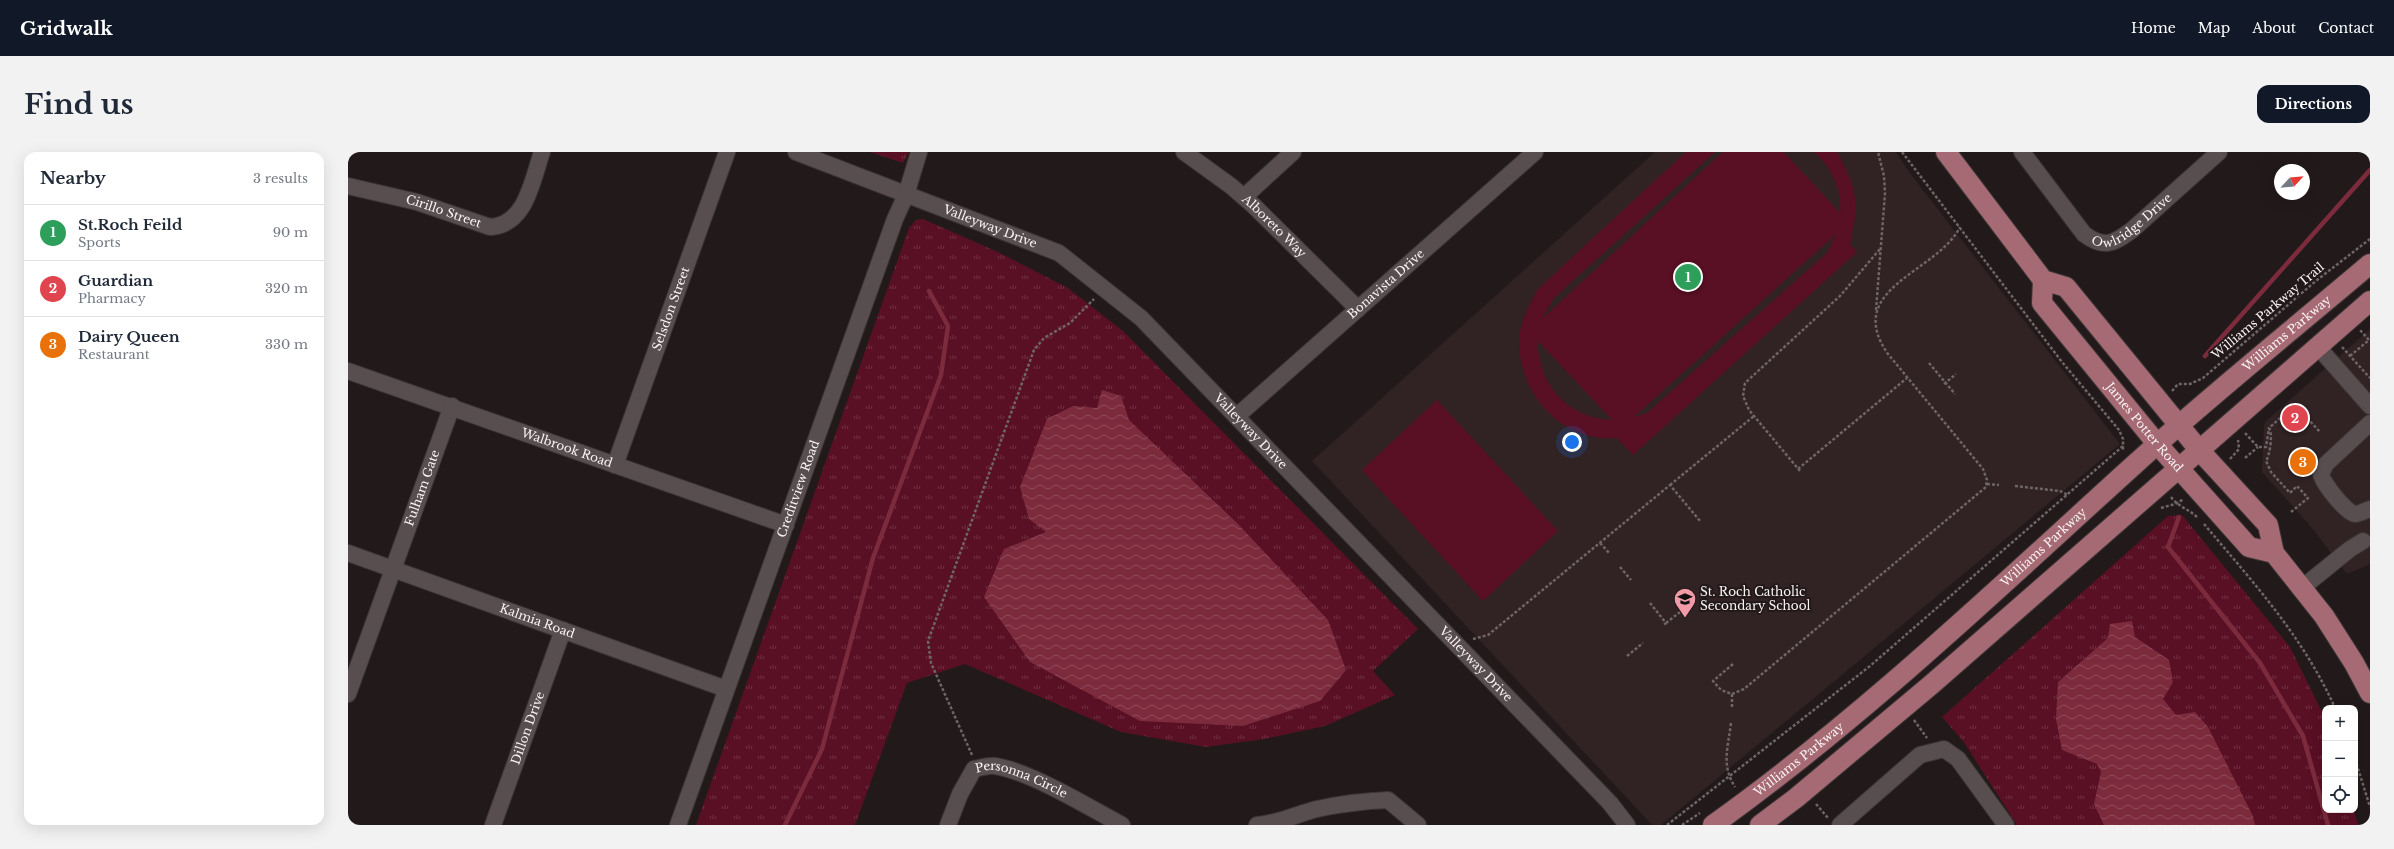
<!DOCTYPE html>
<html lang="en">
<head>
<meta charset="utf-8">
<style>
  :root { --surface:#fff; --page:#f2f2f3; --text:#1f2937; --muted:#747a83; --line:#e0e1e3; --accent:#111827 }
  body { margin:0; font-family:"Libre Baskerville",serif; background:var(--page); color:var(--text) }
  .controls { position:absolute; right:12px; bottom:12px; display:grid; overflow:hidden; border-radius:8px; box-shadow:0 4px 16px #0002 }
  .controls button { width:36px; height:36px; display:grid; place-items:center; padding:0; border:0; border-bottom:1px solid var(--line); background:var(--surface); color:var(--text); font:20px sans-serif }
  .compass { position:absolute; left:1926px; top:12px; width:36px; height:36px; border-radius:50%; background:var(--surface); box-shadow:0 4px 16px #0002; rotate:64deg }
  .you { position:absolute; left:1224px; top:290px; width:14px; height:14px; margin:-10px; border:3px solid #fff; border-radius:50%; background:#1a73e8; box-shadow:0 0 0 6px #1a73e833 }
  .badge { display:grid; place-items:center; width:26px; height:26px; border-radius:50%; background:var(--accent); color:#fff; font-size:13px; font-weight:700 }
  .pin { position:absolute; translate:-50% -50%; border:2px solid #fff; box-shadow:0 1px 4px #0006 }
  .list { margin:0; padding:0; list-style:none }
  h2 { display:flex; justify-content:space-between; align-items:center; height:52px; margin:0; padding:0 16px; font-size:17px }
  h2 small { font-size:13px; font-weight:400; color:var(--muted) }
  .list li { display:grid; grid-template-columns:26px 1fr auto; gap:12px; align-items:center; box-sizing:border-box; height:56px; padding:0 16px; border-top:1px solid var(--line) }
  .list b { display:block; font-size:15px; white-space:nowrap }
  .list p { margin:0; font-size:13px; white-space:nowrap; color:var(--muted) }
  .list em { font-size:13px; font-style:normal; color:var(--muted) }
  .icon { flex:none; width:22px; height:22px; fill:none; stroke:currentColor; stroke-width:2; stroke-linecap:round; stroke-linejoin:round }
  .map { position:relative; flex:none; width:2022px; height:673px; overflow:hidden; border-radius:12px }
  header { display:flex; align-items:center; gap:24px; box-sizing:border-box; height:56px; padding:0 20px; background:var(--accent); color:#fff }
  header strong { font-size:19px }
  nav { display:flex; gap:22px; margin-inline-start:auto; font-size:14px }
  .intro { display:flex; align-items:center; justify-content:space-between; box-sizing:border-box; height:96px; padding:0 24px }
  h1 { margin:0; font-size:28px }
  .button { padding:10px 18px; border-radius:12px; background:var(--accent); color:#fff; font-size:14px; font-weight:700 }
  main { display:flex; gap:24px; padding:0 24px }
  aside { flex:1; background:var(--surface); border-radius:12px; box-shadow:0 4px 16px #0002 }
  .map>svg:first-child { display:block }
  .built { fill:#312224 }
  .green { fill:#590f24; fill-rule:evenodd }
  .park { fill:url(#park-tufts) }
  .water { fill:url(#water-waves) }
  .lines { fill:none; stroke-linecap:round; stroke-linejoin:round }
  .stream { stroke:#7c2b3d; stroke-width:4.5 }
  .minor-casing { stroke:#3b3535; stroke-width:18 }
  .major-casing { stroke:#3b3535; stroke-width:22 }
  .path { stroke:#6d6566; stroke-width:2.5; stroke-dasharray:3 2; stroke-linecap:butt }
  .minor { stroke:#584e4f; stroke-width:16 }
  .major { stroke:#a56a73; stroke-width:20 }
  .labels { text-anchor:middle; stroke-width:4; stroke-linejoin:round; paint-order:stroke }
  .street-label { font-size:12px; fill:#f9f3f3; stroke:#22191a }
  .poi-label { font-size:12px; fill:#f9f3f3; stroke:#22191a; text-anchor:start }
</style>
</head>
<body>
<header>
<strong>Gridwalk</strong>
<nav><a>Home</a><a>Map</a><a>About</a><a>Contact</a></nav>
</header>
<div class="intro"><h1>Find us</h1><a class="button">Directions</a></div>
<main>
<aside>
<h2>Nearby<small>3 results</small></h2>
<ul class="list">
<li><span class="badge" style="background:#2e9e5b">1</span><div><b>St.Roch Feild</b><p>Sports</p></div><em>90 m</em></li>
<li><span class="badge" style="background:#e0444e">2</span><div><b>Guardian</b><p>Pharmacy</p></div><em>320 m</em></li>
<li><span class="badge" style="background:#e8710a">3</span><div><b>Dairy Queen</b><p>Restaurant</p></div><em>330 m</em></li>
</ul>
</aside>
<div class="map">
<svg width="2022" height="673" viewBox="0 0 2022 673">
  <defs>
    <pattern id="park-tufts" width="24" height="20" patternUnits="userSpaceOnUse"><rect width="24" height="20" fill="#590f24"/><path d="M3 7l-1-3M5 7V3M7 7l1-3M15 17l-1-3M17 17v-4M19 17l1-3" fill="none" stroke="#723244"/></pattern>
    <pattern id="water-waves" width="16" height="10" patternUnits="userSpaceOnUse"><rect width="16" height="10" fill="#7c2b3d"/><path d="M0 5q4-4 8 0t8 0" fill="none" stroke="#8f4a5a"/></pattern>
  </defs>
  <rect width="100%" height="100%" fill="#22191a"/>
  <g class="built">
    <polygon points="1307,0 1548,0 1561,20 1772,292 1313,673 1304,673 964,309"/>
    <polygon points="2022,177 2022,412 1999,422 1964,376 1914,320 1916,273 1918,269"/>
  </g>
  <g class="green">
    <path d="M1338 0H1367L1206 146 1194 167 1375 0H1436L1492 61C1495 40 1483 14 1466 0H1489C1510 38 1511 50 1502 92L1509 100 1285 303 1269 286C1215 291 1172 244 1171 191 1171 171 1181 154 1190 137ZM1488 82 1479 101 1299 261 1286 265ZM1190 189 1263 267V268C1229 267 1198 242 1192 208 1191 202 1189 195 1190 189Z"/>
    <polygon points="1089,248 1210,379 1135,449 1014,318"/>
  </g>
  <g class="park">
    <polygon points="522,0 561,0 555,11"/>
    <polygon points="575,67 652,101 720,136 775,179 1070,477 1025,519 1047,543 977,574 916,587 858,595 773,580 617,512 559,531 507,673 348,673 561,76 568,68"/>
    <polygon points="1834,363 1942,495 1977,566 1977,658 2006,658 2010,673 1669,673 1615,589 1594,565 1820,364"/>
  </g>
  <g class="water">
    <polygon points="754,238 773,244 781,268 889,371 980,468 998,518 972,549 895,574 792,569 682,510 636,445 656,397 698,380 681,367 672,335 699,267 725,254 749,256"/>
    <polygon points="1784,469 1787,485 1821,508 1825,530 1815,547 1828,563 1847,560 1860,575 1905,664 1907,673 1756,673 1746,652 1753,620 1749,612 1714,598 1708,567 1710,530 1760,486 1762,472"/>
  </g>
  <g class="lines">
    <g class="stream">
      <polyline points="1857,204 2022,18"/>
      <polyline points="1831,365 1820,395 1912,511 1955,584 1980,673"/>
      <polyline points="437,673 474,597 525,406 593,223 600,174 581,139"/>
    </g>
    <g class="minor-casing">
      <g id="minor">
        <path id="s1" d="M448 0 711 101 793 166 1262 651 1279 673"/>
        <path id="s2" d="M836 0 883 34 906 54 1010 157"/>
        <path id="s3" d="M1674 0 1736 82C1756 97 1765 92 1784 78L1871 0"/>
        <path id="s4" d="M0 34 69 50 142 75C178 73 184 29 194 0"/>
        <polyline points="896,45 945,0"/>
        <polyline points="1970,195 2022,254"/>
        <path id="s5" d="M0 219 438 373"/>
        <path id="s6" d="M889 264 1187 0"/>
        <path d="M2022 271 1978 312 1973 322C1974 330 1998 361 2007 362 2012 362 2018 358 2022 357"/>
        <path id="s7" d="M267 313 379 0"/>
        <path id="s8" d="M0 401 378 537"/>
        <polyline points="1955,435 2002,397 2015,389"/>
        <path id="s9" d="M0 542 104 254"/>
        <path id="s10" d="M145 673 215 478"/>
        <path id="s11" d="M330 673 547 67 558 43 571 0"/>
        <path id="s12" d="M600 673 612 642 626 617C632 616 641 613 647 614 684 620 740 655 774 673"/>
        <path d="M909 673C929 672 949 662 969 657 992 652 1016 649 1040 648L1070 673"/>
        <polyline points="1492,673 1572,603 1596,597 1610,607 1658,673"/>
      </g>
    </g>
    <g class="major-casing">
      <g id="major">
        <polyline points="1598,0 1695,128 1718,135 1852,299 1920,373 1926,401 1976,464 2006,511 2022,541"/>
        <path id="s13" d="M1695 128 1694 151 1810 293 1901 395 1926 401"/>
        <path id="s14" d="M1365 673C1516 565 1650 436 1787 312 1863 243 1943 179 2022 112"/>
        <polyline points="1412,673 1448,646 1584,532 2022,149"/>
      </g>
    </g>
    <g class="path">
      <polyline points="1554,0 1714,210 1771,278 1775,287 1775,299"/>
      <polyline points="1528,158 1537,41 1536,24 1530,0"/>
      <polyline points="1994,195 2022,226"/>
      <polyline points="2002,204 2021,188 2012,178"/>
      <polyline points="1581,211 1607,242"/>
      <polyline points="1596,232 1608,222"/>
      <polyline points="1824,239 1830,232 1842,232 1855,226 1969,128 2022,87"/>
      <polyline points="1897,281 1910,295 1918,295 1921,276"/>
      <polyline points="1897,306 1910,295"/>
      <polyline points="1882,307 1891,297 1890,288"/>
      <polyline points="1450,317 1559,226"/>
      <polyline points="1452,319 1401,258 1395,244 1397,231 1492,144 1532,97"/>
      <polyline points="1639,332 1651,333"/>
      <polyline points="1322,333 1406,264"/>
      <polyline points="1667,334 1712,339 1720,343"/>
      <path d="M1823 345C1830 355 1841 357 1850 366"/>
      <polyline points="1813,356 1827,352 1836,347"/>
      <path d="M1943 360 1960 346 1949 334 1942 341 1923 320 1918 309C1922 303 1925 282 1921 276L1947 253 1972 280"/>
      <path d="M1856 372C1905 430 1956 486 1987 556"/>
      <polyline points="1252,391 1262,402"/>
      <polyline points="1272,415 1283,428"/>
      <polyline points="1302,451 1318,471 1316,473"/>
      <polyline points="1318,471 1341,453"/>
      <polyline points="1125,487 1140,483 1322,333 1352,369"/>
      <polyline points="1279,504 1295,491"/>
      <path d="M1385 512 1365 529 1373 538 1384 542 1396 537 1638 335 1639 328 1635 317 1540 202C1494 136 1589 121 1612 75"/>
      <polyline points="1384,542 1384,556"/>
      <polyline points="1566,568 1579,586"/>
      <path d="M1383 571C1380 596 1373 613 1387 635"/>
      <polyline points="624,603 583,511 580,489 686,198 696,186 722,171 746,147"/>
      <polyline points="2007,607 2022,655"/>
      <polyline points="1468,652 1480,666"/>
      <polyline points="1319,673 1522,514 1775,294"/>
      <polyline points="1334,673 1352,661"/>
    </g>
    <use href="#minor" class="minor"/>
    <use href="#major" class="major"/>
  </g>
  <defs>
    <g id="school-pin" transform="scale(1.15)"><path d="M0 17L-7.5 6A9.5 9.5 0 1 1 7.5 6Z" fill="#f39aa8" stroke="#22191a"/><path d="M0-5L7-2L0 1L-7-2ZM-4 1L0 2.5L4 1V4Q0 6-4 4Z" fill="#111"/></g>
  </defs>
  <g fill-rule="evenodd">
    <use href="#school-pin" x="1337" y="447"/>
  </g>
  <g class="labels">
    <g class="street-label">
      <text dy="4" stroke="none"><textPath href="#s4" startOffset="99">Cirillo Street</textPath></text>
      <text dy="4" stroke="none"><textPath href="#s3" startOffset="160">Owlridge Drive</textPath></text>
      <text dy="4" stroke="none"><textPath href="#s1" startOffset="208">Valleyway Drive</textPath></text>
      <text dy="4" stroke="none"><textPath href="#s2" startOffset="117">Alboreto Way</textPath></text>
      <text dy="4" stroke="none"><textPath href="#s6" startOffset="199">Bonavista Drive</textPath></text>
      <text dy="4" stroke="none"><textPath href="#s7" startOffset="166">Selsdon Street</textPath></text>
      <text transform="translate(1920 159) rotate(-40)" y="4">Williams Parkway Trail</text>
      <text dy="4" stroke="none"><textPath href="#s14" startOffset="756">Williams Parkway</textPath></text>
      <text dy="4" stroke="none"><textPath href="#s13" startOffset="184">James Potter Road</textPath></text>
      <text dy="4" stroke="none"><textPath href="#s1" startOffset="544">Valleyway Drive</textPath></text>
      <text dy="4" stroke="none"><textPath href="#s5" startOffset="232">Walbrook Road</textPath></text>
      <text dy="4" stroke="none"><textPath href="#s9" startOffset="219">Fulham Gate</textPath></text>
      <text dy="4" stroke="none"><textPath href="#s11" startOffset="357">Creditview Road</textPath></text>
      <text dy="4" stroke="none"><textPath href="#s14" startOffset="432">Williams Parkway</textPath></text>
      <text dy="4" stroke="none"><textPath href="#s8" startOffset="201">Kalmia Road</textPath></text>
      <text dy="4" stroke="none"><textPath href="#s1" startOffset="868">Valleyway Drive</textPath></text>
      <text dy="4" stroke="none"><textPath href="#s10" startOffset="103">Dillon Drive</textPath></text>
      <text dy="4" stroke="none"><textPath href="#s14" startOffset="108">Williams Parkway</textPath></text>
      <text dy="4" stroke="none"><textPath href="#s12" startOffset="112">Personna Circle</textPath></text>
    </g>
    <g class="poi-label">
      <text x="1352" y="444">St. Roch Catholic<tspan x="1352" dy="14">Secondary School</tspan></text>
    </g>
  </g>
</svg>
<div class="controls">
<button>+</button>
<button>−</button>
<button><svg class="icon" aria-label="locate" viewBox="0 0 24 24"><circle cx="12" cy="12" r="6"/><path d="M12 2v4M12 18v4M2 12h4M18 12h4"/></svg></button>
</div>
<svg class="compass" viewBox="-18 -18 36 36"><path d="M0-13l5 13h-10z" fill="#e53935"/><path d="M0 13l5-13h-10z" fill="#747a83"/></svg>
<div class="you"></div>
<div class="pin badge" style="left:1340px;top:125px;background:#2e9e5b">1</div>
<div class="pin badge" style="left:1947px;top:266px;background:#e0444e">2</div>
<div class="pin badge" style="left:1955px;top:310px;background:#e8710a">3</div>
</div>
</main>
</body>
</html>
